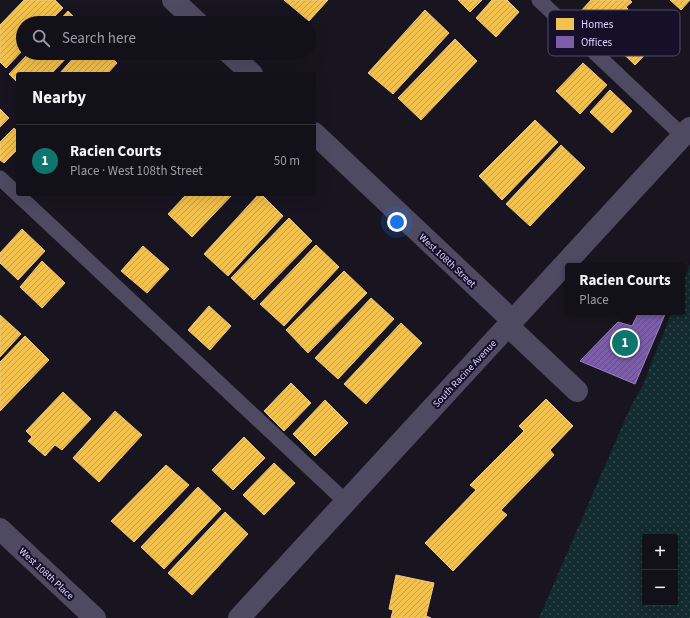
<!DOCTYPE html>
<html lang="en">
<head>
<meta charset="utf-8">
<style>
  :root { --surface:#121019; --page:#1f1e26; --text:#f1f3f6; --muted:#9c9da2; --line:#313038; --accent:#0f766e }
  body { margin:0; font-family:"Source Sans 3",sans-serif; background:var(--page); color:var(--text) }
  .controls { position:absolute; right:12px; bottom:12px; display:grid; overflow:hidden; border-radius:4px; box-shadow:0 4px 16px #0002 }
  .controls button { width:36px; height:36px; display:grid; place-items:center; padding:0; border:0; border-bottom:1px solid var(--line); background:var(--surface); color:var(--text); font:20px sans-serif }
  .you { position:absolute; left:397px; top:222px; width:14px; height:14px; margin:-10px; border:3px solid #fff; border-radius:50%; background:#1a73e8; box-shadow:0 0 0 6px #1a73e833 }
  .badge { display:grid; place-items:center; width:26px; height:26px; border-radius:50%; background:var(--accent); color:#fff; font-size:13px; font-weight:700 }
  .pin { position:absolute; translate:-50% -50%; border:2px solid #fff; box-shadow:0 1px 4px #0006 }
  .popup { position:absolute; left:565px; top:263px; width:120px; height:52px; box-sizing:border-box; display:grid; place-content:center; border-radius:4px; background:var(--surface); filter:drop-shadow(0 1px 3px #0005); font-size:13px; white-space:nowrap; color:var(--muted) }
  .popup b { font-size:15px; color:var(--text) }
  .popup::after { content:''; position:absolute; left:50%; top:100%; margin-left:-8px; border:8px solid transparent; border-top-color:var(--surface) }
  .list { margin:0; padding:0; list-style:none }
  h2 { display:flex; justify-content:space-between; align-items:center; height:52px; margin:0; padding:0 16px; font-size:17px }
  h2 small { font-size:13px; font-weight:400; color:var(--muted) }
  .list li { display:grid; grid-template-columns:26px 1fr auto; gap:12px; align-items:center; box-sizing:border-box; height:72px; padding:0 16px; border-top:1px solid var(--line) }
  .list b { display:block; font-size:15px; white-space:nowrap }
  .list p { margin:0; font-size:13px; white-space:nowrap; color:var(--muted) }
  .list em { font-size:13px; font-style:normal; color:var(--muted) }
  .icon { flex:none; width:22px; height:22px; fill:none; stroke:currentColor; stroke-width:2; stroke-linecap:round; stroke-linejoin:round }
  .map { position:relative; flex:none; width:690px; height:618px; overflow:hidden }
  .search { position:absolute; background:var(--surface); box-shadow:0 4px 16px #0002; left:16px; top:16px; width:300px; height:44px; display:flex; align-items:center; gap:10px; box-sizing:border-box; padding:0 14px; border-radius:22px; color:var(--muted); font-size:15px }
  .panel { position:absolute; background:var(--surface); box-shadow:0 4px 16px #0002; left:16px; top:72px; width:300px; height:124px; border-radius:4px }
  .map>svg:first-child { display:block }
  .grass { fill:url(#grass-dots); fill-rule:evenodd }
  .homes { fill:url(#homes-hatch); stroke:#ecc783 }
  .offices { fill:url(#offices-hatch); stroke:#9882c1 }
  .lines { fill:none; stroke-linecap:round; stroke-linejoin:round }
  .lane { stroke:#4d4a62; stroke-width:15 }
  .street { stroke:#4d4a62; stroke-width:22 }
  .labels { text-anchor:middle; stroke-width:4; stroke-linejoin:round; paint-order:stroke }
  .street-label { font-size:10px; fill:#ddd5ff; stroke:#150f27 }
  .key { fill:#150f27; stroke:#514a68; stroke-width:1 }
  .key-label { font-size:11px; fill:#ddd5ff }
</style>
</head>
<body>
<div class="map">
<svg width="690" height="618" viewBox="0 0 690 618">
  <defs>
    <pattern id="grass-dots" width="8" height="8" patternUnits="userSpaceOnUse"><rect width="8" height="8" fill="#132c2f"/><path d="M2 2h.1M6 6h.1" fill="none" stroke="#354a4e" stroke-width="1.8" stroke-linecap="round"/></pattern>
    <pattern id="homes-hatch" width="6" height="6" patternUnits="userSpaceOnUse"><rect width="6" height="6" fill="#f2c14e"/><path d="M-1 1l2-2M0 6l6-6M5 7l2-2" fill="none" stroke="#c6a14e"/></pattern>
    <pattern id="offices-hatch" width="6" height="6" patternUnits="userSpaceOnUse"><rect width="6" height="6" fill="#7b5ea7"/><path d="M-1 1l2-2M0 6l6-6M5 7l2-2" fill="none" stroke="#61507e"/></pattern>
  </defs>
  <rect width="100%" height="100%" fill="#181521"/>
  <path class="grass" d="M690 265V618H539L630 408 642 387 672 312H682V285ZM645 537H675V603H645Z"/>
  <g class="homes">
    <polygon points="24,0 55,0 63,8 48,23 23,23 23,50 6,68 0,62 0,25"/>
    <polygon points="284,0 328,0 309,21"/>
    <polygon points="458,0 482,0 470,12"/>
    <polygon points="492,0 507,0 519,12 496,37 476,18"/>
    <polygon points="591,0 630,0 632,2 626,7 628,9 603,36 580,12"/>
    <polygon points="670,0 690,0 681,10"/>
    <polygon points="425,10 449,33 393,94 368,73"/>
    <polygon points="68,11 80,23 57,23"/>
    <polygon points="633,13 660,39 635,65 609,40"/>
    <polygon points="455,39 477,61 421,120 398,98"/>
    <polygon points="29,53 71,53 51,74 18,74 18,83 9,74"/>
    <polygon points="78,53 106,53 117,63 107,74 59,74"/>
    <polygon points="583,63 607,85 580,114 556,91"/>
    <polygon points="610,90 632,111 612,133 590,112"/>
    <polygon points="0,109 9,118 0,127"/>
    <polygon points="535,120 558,142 502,200 479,176"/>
    <polygon points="14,128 18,132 18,149 4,163 0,160 0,142"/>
    <polygon points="561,145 585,168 530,226 506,204"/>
    <polygon points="187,194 233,194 192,237 168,214"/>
    <polygon points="259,194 261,194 283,216 228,276 204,254"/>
    <polygon points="289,218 312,241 254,300 231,278"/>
    <polygon points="22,229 45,251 18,280 0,263 0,253"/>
    <polygon points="316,245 339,267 284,326 260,304"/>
    <polygon points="143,246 169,269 147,293 121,271"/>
    <polygon points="42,261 65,283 42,308 20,287"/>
    <polygon points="344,271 367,293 308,353 286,330"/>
    <polygon points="371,298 394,319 338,379 315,358"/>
    <polygon points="209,306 231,326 210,350 188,330"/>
    <polygon points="0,315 21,334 0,357"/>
    <polygon points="401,323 422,343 366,404 344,384"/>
    <polygon points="25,336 49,360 0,411 0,362"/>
    <polygon points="291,383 311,403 284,431 264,411"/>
    <polygon points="63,392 91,419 62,450 55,445 45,456 28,441 32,437 26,431"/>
    <polygon points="546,399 573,426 550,450 554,455 501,510 507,515 453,571 425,543 476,490 470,485 524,431 519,426"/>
    <polygon points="325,400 348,423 315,456 293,434"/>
    <polygon points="115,411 142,435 99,482 73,458"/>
    <polygon points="244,437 265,458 233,490 212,470"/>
    <polygon points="274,463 295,483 264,515 243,495"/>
    <polygon points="166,465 189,485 134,542 111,521"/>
    <polygon points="198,487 221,509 164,569 141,547"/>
    <polygon points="225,512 248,534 192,595 168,573"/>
    <polygon points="396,575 434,583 426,616 431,618 391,618 393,610 389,609"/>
  </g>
  <polygon class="offices" points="639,312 666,312 635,384 580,361 618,322 632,326"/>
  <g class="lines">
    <g class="lane">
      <polyline points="539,0 683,136"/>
      <polyline points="0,178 346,502"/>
    </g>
    <g class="street">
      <polyline points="173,0 198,23"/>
      <polyline points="229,53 252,74"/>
      <polyline points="314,133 513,321"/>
      <polyline points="508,326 577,391"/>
      <polyline points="0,529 95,618"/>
      <polyline points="239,618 690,128"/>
    </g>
  </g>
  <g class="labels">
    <g class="street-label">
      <text transform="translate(448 260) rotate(43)" y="4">West 108th Street</text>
      <text transform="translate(464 373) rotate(-47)" y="4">South Racine Avenue</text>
      <text transform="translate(47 573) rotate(43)" y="4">West 108th Place</text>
    </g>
  </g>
  <rect x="548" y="10" width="132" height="46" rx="6" class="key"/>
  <rect x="556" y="18" width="18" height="12" fill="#f2c14e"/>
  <rect x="556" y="36" width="18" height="12" fill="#7b5ea7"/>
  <g class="key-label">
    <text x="581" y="28">Homes</text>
    <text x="581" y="46">Offices</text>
  </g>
</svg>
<div class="controls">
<button>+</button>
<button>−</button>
</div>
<div class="you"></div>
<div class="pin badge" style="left:625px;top:343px">1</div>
<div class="popup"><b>Racien Courts</b>Place</div>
<div class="search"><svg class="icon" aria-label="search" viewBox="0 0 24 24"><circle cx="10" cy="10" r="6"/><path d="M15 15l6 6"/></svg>Search here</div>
<section class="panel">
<h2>Nearby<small></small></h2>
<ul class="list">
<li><span class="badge">1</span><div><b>Racien Courts</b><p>Place · West 108th Street</p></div><em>50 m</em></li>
</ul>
</section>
</div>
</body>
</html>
